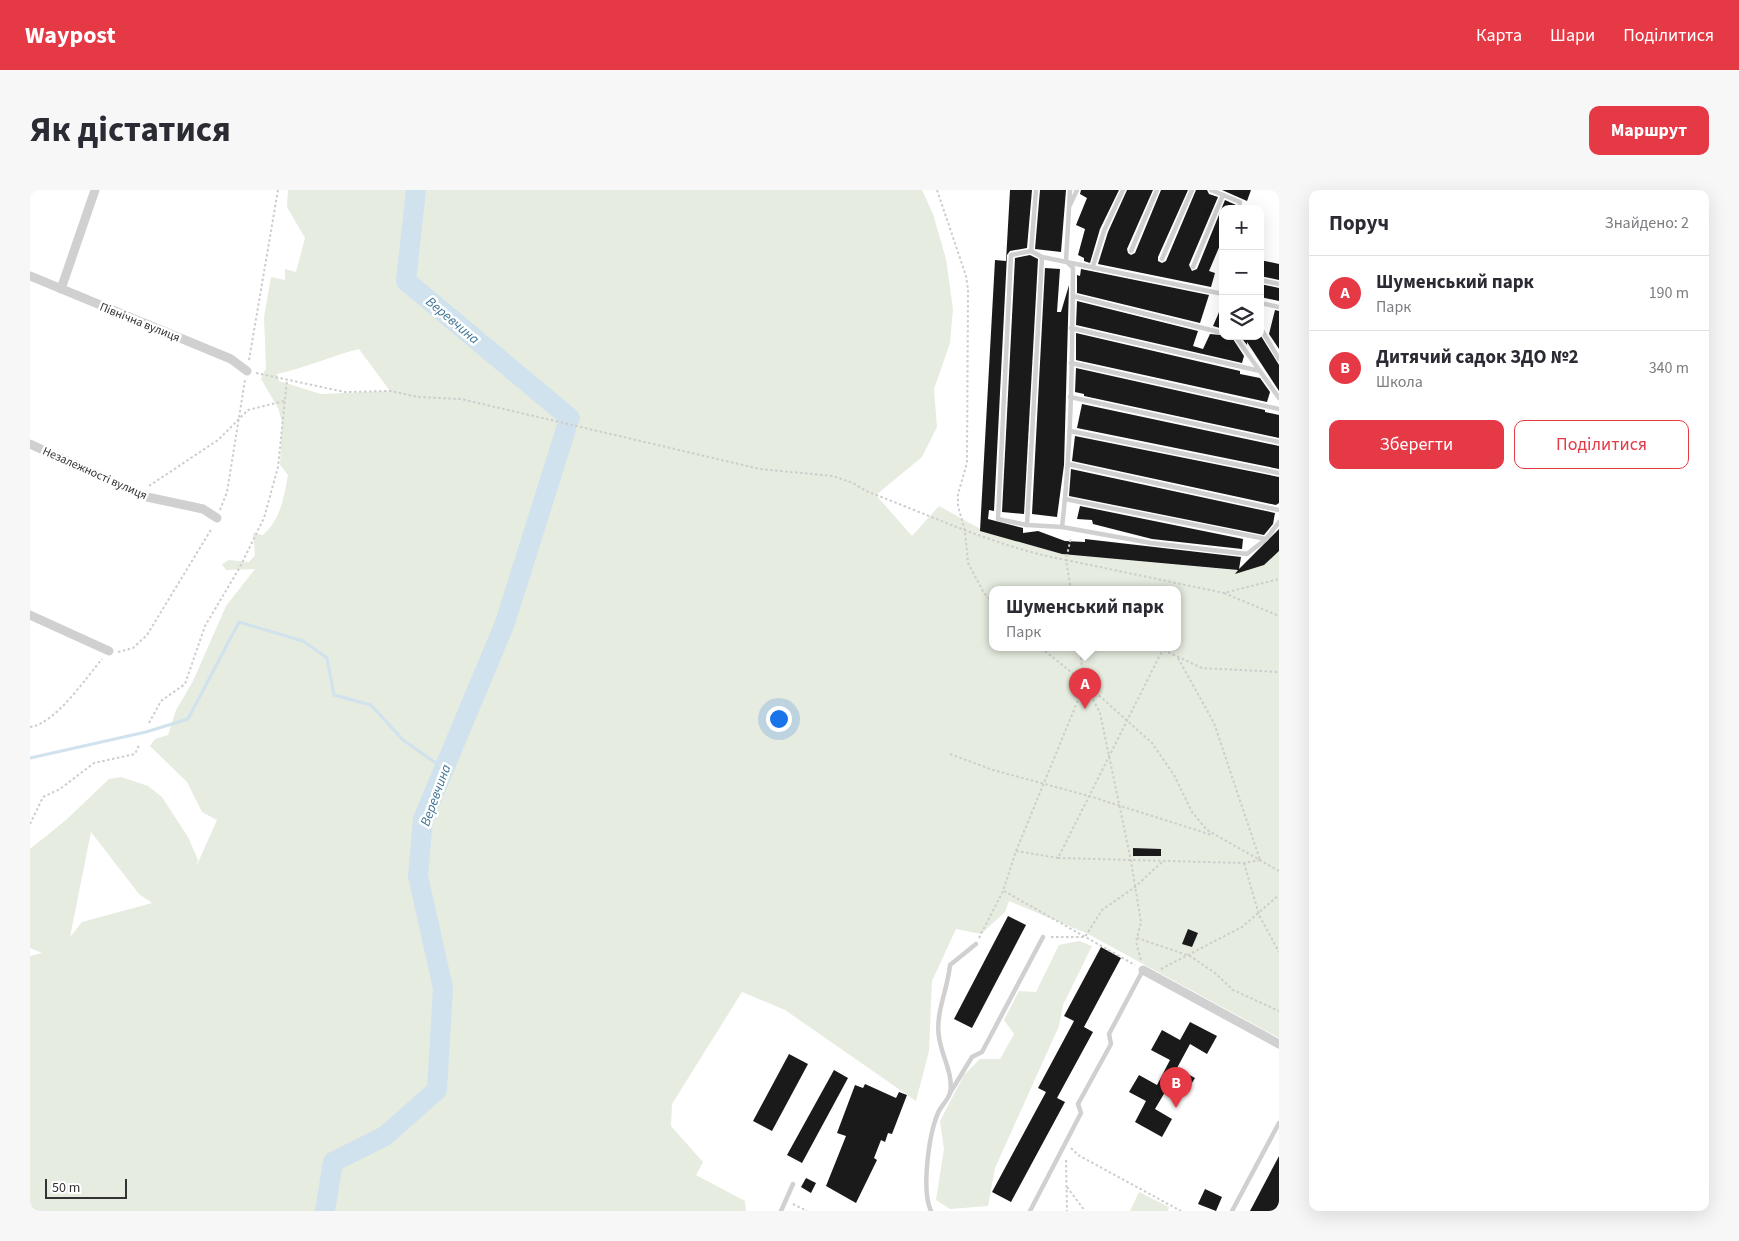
<!DOCTYPE html>
<html lang="uk">
<head>
<meta charset="utf-8">
<style>
  :root { --surface:#fff; --page:#f7f7f7; --text:#2b2b33; --muted:#7c7c81; --line:#e1e1e2; --accent:#e63946 }
  body { margin:0; font-family:"Source Sans 3",sans-serif; background:var(--page); color:var(--text) }
  .controls { position:absolute; right:15px; top:15px; display:grid; overflow:hidden; border-radius:10px; box-shadow:0 5px 20px #0002 }
  .controls button { width:45px; height:45px; display:grid; place-items:center; padding:0; border:0; border-bottom:1px solid var(--line); background:var(--surface); color:var(--text); font:25px sans-serif }
  .scale { position:absolute; left:15px; bottom:12px; width:82px; box-sizing:border-box; padding-left:5px; border:2px solid #333; border-top:0; font-size:14px; line-height:18px; white-space:nowrap; color:#333; -webkit-text-stroke:4px #fff; paint-order:stroke }
  .you { position:absolute; left:748px; top:528px; width:18px; height:18px; margin:-12px; border:4px solid #fff; border-radius:50%; background:#1a73e8; box-shadow:0 0 0 8px #1a73e833 }
  .badge { display:grid; place-items:center; width:32px; height:32px; border-radius:50%; background:var(--accent); color:#fff; font-size:16px; font-weight:700 }
  .pin { position:absolute; translate:-50% -41px; filter:drop-shadow(0 1px 2px #0008) }
  .pin::after { content:''; position:absolute; top:26px; width:18px; height:15px; background:inherit; clip-path:polygon(0 0,100% 0,50% 100%) }
  .popup { position:absolute; left:959px; top:396px; width:192px; height:65px; box-sizing:border-box; display:grid; place-content:center; border-radius:10px; background:var(--surface); filter:drop-shadow(0 1px 4px #0005); font-size:16px; white-space:nowrap; color:var(--muted) }
  .popup b { font-size:19px; color:var(--text) }
  .popup::after { content:''; position:absolute; left:50%; top:100%; margin-left:-10px; border:10px solid transparent; border-top-color:var(--surface) }
  .list { margin:0; padding:0; list-style:none }
  h2 { display:flex; justify-content:space-between; align-items:center; height:65px; margin:0; padding:0 20px; font-size:21px }
  h2 small { font-size:16px; font-weight:400; color:var(--muted) }
  .list li { display:grid; grid-template-columns:32px 1fr auto; gap:15px; align-items:center; box-sizing:border-box; height:75px; padding:0 20px; border-top:1px solid var(--line) }
  .list b { display:block; font-size:19px; white-space:nowrap }
  .list p { margin:0; font-size:16px; white-space:nowrap; color:var(--muted) }
  .list em { font-size:16px; font-style:normal; color:var(--muted) }
  .actions { display:flex; gap:10px; padding:15px 20px }
  .actions a { flex:1; padding:11px 0; border:1px solid var(--accent); border-radius:10px; text-align:center; font-size:18px; color:var(--accent) }
  .actions .main { background:var(--accent); color:#fff }
  .icon { flex:none; width:28px; height:28px; fill:none; stroke:currentColor; stroke-width:2; stroke-linecap:round; stroke-linejoin:round }
  .map { position:relative; flex:none; width:1249px; height:1021px; overflow:hidden; border-radius:10px }
  header { display:flex; align-items:center; gap:30px; box-sizing:border-box; height:70px; padding:0 25px; background:var(--accent); color:#fff }
  header strong { font-size:24px }
  nav { display:flex; gap:28px; margin-inline-start:auto; font-size:18px }
  .intro { display:flex; align-items:center; justify-content:space-between; box-sizing:border-box; height:120px; padding:0 30px }
  h1 { margin:0; font-size:35px }
  .button { padding:12px 22px; border-radius:10px; background:var(--accent); color:#fff; font-size:18px; font-weight:700 }
  main { display:flex; gap:30px; padding:0 30px }
  aside { flex:1; background:var(--surface); border-radius:10px; box-shadow:0 5px 20px #0002 }
  .map>svg:first-child { display:block }
  .green { fill:#e6ecdf; fill-rule:evenodd }
  .lines { fill:none; stroke-linecap:round; stroke-linejoin:round }
  .stream { stroke:#cfe2ee; stroke-width:3 }
  .river { stroke:#cfe2ee; stroke-width:20 }
  .building { fill:#1a1a1a }
  .path { stroke:#cdcdcd; stroke-width:2; stroke-dasharray:2.5 2.5; stroke-linecap:butt }
  .lane { stroke:#d0d0d0; stroke-width:4.5 }
  .street { stroke:#d0d0d0; stroke-width:9 }
  .labels { text-anchor:middle; stroke-width:5; stroke-linejoin:round; paint-order:stroke }
  .street-label { font-size:12px; fill:#333; stroke:#fff }
  .water-label { font-size:14px; font-style:italic; fill:#3f7597; stroke:#fff }
</style>
</head>
<body>
<header>
<strong>Waypost</strong>
<nav><a>Карта</a><a>Шари</a><a>Поділитися</a></nav>
</header>
<div class="intro"><h1>Як дістатися</h1><a class="button">Маршрут</a></div>
<main>
<div class="map">
<svg width="1249" height="1021" viewBox="0 0 1249 1021">
  <rect width="100%" height="100%" fill="#fff"/>
  <g class="green">
    <path d="M258 0H892L903 24 916 69 923 119 920 153 904 199 907 237 892 267 846 305 882 346 909 316 956 342 1032 364 1215 381 1249 361V848L1058 744 979 711 975 722 951 744 926 739 902 791 899 861 886 911 755 820 712 802 642 914 641 936 673 972 666 985 715 1011 716 1021H0V766L12 763 0 758V659L36 630 79 589 91 587 118 596 132 607 158 647 168 670 166 677 187 630 172 622 157 592 120 556 125 549 138 545 146 520 163 491 196 416 225 379 196 380 192 374 199 370 219 372 225 365 223 343 233 345C251 329 254 307 258 285L250 275 252 232 248 218 231 189 236 178 234 127 241 87 255 90V79L266 82 275 48 257 17ZM329 159 360 201 291 204 249 191 247 184C275 178 301 166 329 159ZM962 400H1148V458H962ZM61 642 109 704 122 713 52 732 40 747Z"/>
    <polygon points="1049,751 1062,756 1033,815 1029,836 965,978 958,1016 920,1019 906,1010 914,959 910,931 934,885 950,869 970,869 984,844 974,830 989,801 1006,802 1029,755"/>
    <polygon points="1109,1002 1139,1017 1138,1021 1100,1021"/>
  </g>
  <g class="lines">
    <polyline class="stream" points="0,568 116,542 158,529 209,432 273,451 297,468 304,505 341,515 373,550 413,578"/>
    <g class="river">
      <polyline points="386,0 376,91 540,228"/>
      <polyline points="295,1021 303,972 355,946 407,900 413,798 388,686 393,629 475,433 536,239"/>
    </g>
  </g>
  <g class="building">
    <polygon points="980,0 1002,0 997,58 980,61 977,65 964,321 959,320 958,329 993,338 993,343 1008,341 1035,351 1055,352 1055,349 1211,367 1209,379 1249,339 1249,361 1234,375 1205,384 1208,380 1032,364 950,341 965,70 976,71"/>
    <polygon points="1010,0 1036,0 1031,62 1005,59"/>
    <polygon points="1051,0 1089,0 1070,39 1060,73 1054,71 1054,68 1048,65 1055,39 1046,35 1057,8 1050,4"/>
    <polygon points="1097,0 1123,0 1097,59 1098,63 1101,65 1105,63 1131,0 1158,0 1128,67 1128,71 1132,73 1136,71 1166,0 1177,0 1179,4 1188,7 1159,75 1162,81 1167,79 1195,10 1206,15 1205,19 1193,19 1193,48 1179,81 1185,83 1181,97 1068,74 1078,42"/>
    <polygon points="1192,0 1221,0 1217,11"/>
    <polygon points="1000,65 1008,69 994,324 972,322 985,68"/>
    <polygon points="1230,70 1249,74 1249,90 1230,86"/>
    <polygon points="1015,78 1030,79 1027,122 1031,122 1039,95 1034,275 1027,327 1002,324"/>
    <polygon points="1051,79 1179,105 1170,133 1047,103 1047,85 1050,86"/>
    <polygon points="1230,94 1249,98 1249,111 1230,107"/>
    <polygon points="1047,111 1168,141 1163,156 1173,159 1180,144 1201,146 1214,166 1212,173 1046,135"/>
    <polygon points="1193,113 1193,139 1183,136"/>
    <polygon points="1245,120 1249,121 1249,159 1239,144"/>
    <polygon points="1046,143 1210,181 1210,184 1230,188 1240,202 1237,212 1046,170"/>
    <polygon points="1210,146 1231,146 1249,175 1249,201 1217,152 1217,155"/>
    <polygon points="1046,178 1235,220 1235,222 1249,225 1249,248 1054,206 1054,204 1045,202"/>
    <polygon points="1052,214 1249,256 1249,279 1047,238"/>
    <polygon points="1045,246 1249,287 1249,313 1246,315 1042,271"/>
    <polygon points="1041,279 1245,323 1243,334 1234,345 1039,306"/>
    <polygon points="1050,316 1213,349 1212,359 1122,349 1063,334 1062,330 1047,329"/>
    <polygon points="1103,658 1131,659 1131,666 1103,666"/>
    <polygon points="978,726 996,735 942,838 924,829"/>
    <polygon points="1158,739 1168,743 1162,757 1152,754"/>
    <polygon points="1071,757 1091,768 1054,837 1063,842 1027,908 1035,912 981,1012 962,1002 1016,902 1008,898 1044,831 1034,826"/>
    <polygon points="1160,832 1187,846 1177,864 1160,854 1147,878 1165,888 1154,906 1138,897 1125,919 1142,929 1132,947 1105,932 1116,911 1099,902 1109,885 1127,895 1140,870 1121,860 1132,840 1150,850"/>
    <polygon points="759,864 778,874 742,941 723,931"/>
    <polygon points="804,880 818,888 772,973 757,965"/>
    <polygon points="835,894 866,908 869,902 877,905 862,944 858,943 855,952 851,950 844,968 847,970 826,1013 796,996 816,946 807,943 825,895 833,898"/>
    <polygon points="1249,966 1249,1013 1245,1021 1220,1021"/>
    <polygon points="776,988 786,993 781,1003 771,997"/>
    <polygon points="1175,999 1192,1007 1186,1021 1168,1014"/>
  </g>
  <g class="lines">
    <g class="path">
      <polyline points="907,0 936,86 938,99 937,273 928,304 928,316 935,341 938,373 954,403 962,411"/>
      <polyline points="219,170 248,0"/>
      <path d="M226 183 315 202 361 201 388 207 431 209 730 279 803 286 823 293 836 301C902 326 966 357 1036 370L1041 347"/>
      <polyline points="119,296 188,250 218,220 254,211"/>
      <polyline points="190,320 197,302 215,190"/>
      <polyline points="1041,400 1036,370 1194,403 1249,389"/>
      <polyline points="1194,403 1249,426"/>
      <polyline points="1011,458 1055,493 1122,553 1144,585 1162,622 1177,640 1249,681"/>
      <polyline points="1129,458 1172,478 1249,482"/>
      <polyline points="88,462 103,458 117,445 182,338"/>
      <polyline points="1148,468 1184,533 1230,670"/>
      <polyline points="1056,496 1070,523 1101,671 1111,732 1106,752 1111,770"/>
      <polyline points="119,533 131,511 155,494 175,436 210,377 234,328 248,277 257,190"/>
      <path d="M0 537C25 534 56 488 72 469"/>
      <polyline points="920,564 963,580 1059,606 1182,645"/>
      <polyline points="0,634 13,607 30,599 64,573 105,564 109,555"/>
      <polyline points="986,661 1055,493 1049,458"/>
      <polyline points="1028,668 1214,673 1230,670"/>
      <polyline points="1214,673 1229,725 1249,762"/>
      <polyline points="974,701 1105,775"/>
      <polyline points="1021,747 1055,747 1072,720 1105,697 1132,672"/>
      <polyline points="949,748 973,701 986,661 1028,668 1132,461"/>
      <polyline points="1107,748 1160,766 1185,783 1203,800 1249,821"/>
      <polyline points="1131,779 1212,737 1249,705"/>
      <polyline points="1041,958 1048,965 1151,1021"/>
      <polyline points="1036,970 1037,1021"/>
      <polyline points="1037,997 1055,1021"/>
      <polyline points="763,1014 777,1021"/>
    </g>
    <g class="lane">
      <polyline points="1181,0 1210,12 1209,19"/>
      <polyline points="1040,15 1047,0"/>
      <polyline points="1001,61 1006,0"/>
      <polyline points="1101,61 1127,0"/>
      <polyline points="1132,69 1162,0"/>
      <polyline points="1063,76 1074,41 1093,0"/>
      <polyline points="1163,77 1193,5"/>
      <polyline points="1230,90 1249,94"/>
      <polyline points="1193,104 1012,67 1001,61 981,65 968,329 997,335 1032,337 1121,353 1217,364 1236,349 1249,332"/>
      <polyline points="1043,106 1193,143"/>
      <polyline points="1230,113 1249,117"/>
      <polyline points="1230,137 1249,169"/>
      <polyline points="1041,138 1230,181"/>
      <polyline points="1205,146 1249,208"/>
      <polyline points="1041,173 1249,219"/>
      <polyline points="1040,207 1249,252"/>
      <polyline points="1040,241 1249,283"/>
      <polyline points="1038,274 1249,320"/>
      <polyline points="1035,309 1236,349"/>
      <polyline points="997,335 1012,67"/>
      <path d="M1032 337C1042 251 1042 164 1043 78L1036 71 1040 0"/>
      <polyline points="920,903 942,867 952,862 1013,747"/>
      <polyline points="751,1021 763,994"/>
      <path d="M901 1021C891 1000 899 944 908 923 911 916 918 910 920 903 924 884 911 865 909 847 905 823 918 799 920 775L946 754"/>
      <polyline points="1000,1021 1051,923 1048,914 1081,854 1079,844 1113,780"/>
      <polyline points="1202,1021 1249,933"/>
    </g>
    <g class="street">
      <polyline points="0,86 201,169 217,181"/>
      <polyline points="31,99 65,0"/>
      <polyline points="0,254 117,307 173,319 187,328"/>
      <polyline points="0,425 79,461"/>
      <polyline points="1113,780 1249,854"/>
    </g>
  </g>
  <g class="labels">
    <g class="street-label">
      <text transform="translate(110 132) rotate(22)" y="4">Північна вулиця</text>
      <text transform="translate(65 283) rotate(24)" y="4">Незалежності вулиця</text>
    </g>
    <g class="water-label">
      <text transform="translate(423 130) rotate(40)" y="5">Веревчина</text>
      <text transform="translate(405 605) rotate(-70)" y="5">Веревчина</text>
    </g>
  </g>
</svg>
<div class="controls">
<button>+</button>
<button>−</button>
<button><svg class="icon" aria-label="layers" viewBox="0 0 24 24"><path d="M12 4l9 5-9 5-9-5zM3 14l9 5 9-5"/></svg></button>
</div>
<div class="scale">50 m</div>
<div class="you"></div>
<div class="pin badge" style="left:1055px;top:519px">A</div>
<div class="popup"><b>Шуменський парк</b>Парк</div>
<div class="pin badge" style="left:1146px;top:918px">B</div>
</div>
<aside>
<h2>Поруч<small>Знайдено: 2</small></h2>
<ul class="list">
<li><span class="badge">A</span><div><b>Шуменський парк</b><p>Парк</p></div><em>190 m</em></li>
<li><span class="badge">B</span><div><b>Дитячий садок ЗДО №2</b><p>Школа</p></div><em>340 m</em></li>
</ul>
<div class="actions"><a class="main">Зберегти</a><a>Поділитися</a></div>
</aside>
</main>
</body>
</html>
